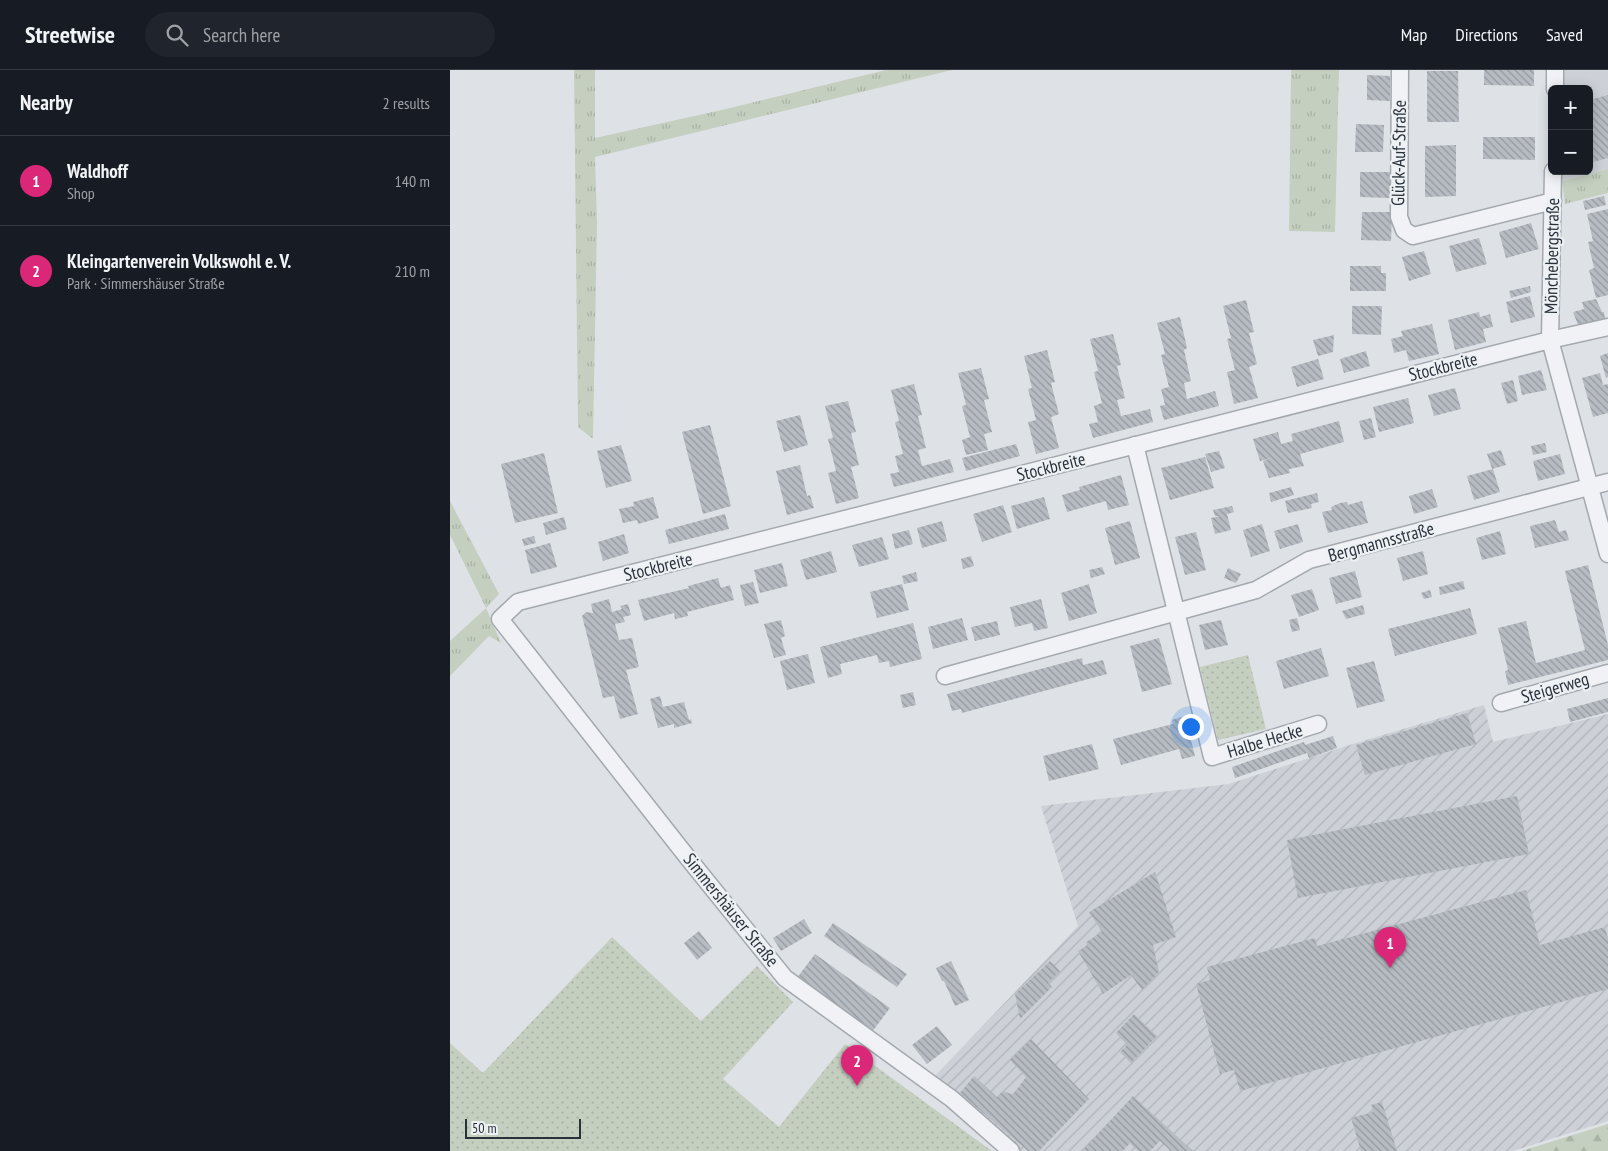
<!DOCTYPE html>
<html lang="en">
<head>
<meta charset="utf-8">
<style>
  :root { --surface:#171b24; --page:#20242c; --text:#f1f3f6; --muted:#9ea1a6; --line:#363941; --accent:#db2777 }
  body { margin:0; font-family:"PT Sans Narrow",sans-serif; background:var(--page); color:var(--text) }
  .controls { position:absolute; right:15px; top:15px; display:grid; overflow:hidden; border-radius:8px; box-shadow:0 2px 12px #0003 }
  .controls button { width:45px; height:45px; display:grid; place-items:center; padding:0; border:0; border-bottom:1px solid var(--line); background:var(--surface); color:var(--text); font:25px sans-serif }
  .scale { position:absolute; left:15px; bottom:12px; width:116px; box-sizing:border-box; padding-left:5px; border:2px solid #29313b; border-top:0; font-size:14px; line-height:18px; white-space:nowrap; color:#29313b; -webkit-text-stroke:4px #edf1f4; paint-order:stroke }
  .you { position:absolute; left:740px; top:656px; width:18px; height:18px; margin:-12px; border:4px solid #fff; border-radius:50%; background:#1a73e8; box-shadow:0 0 0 8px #1a73e833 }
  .badge { display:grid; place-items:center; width:32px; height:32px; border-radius:50%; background:var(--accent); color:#fff; font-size:16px; font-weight:700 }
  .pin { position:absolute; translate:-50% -41px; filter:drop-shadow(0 1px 2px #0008) }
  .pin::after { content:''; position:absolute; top:26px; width:18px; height:15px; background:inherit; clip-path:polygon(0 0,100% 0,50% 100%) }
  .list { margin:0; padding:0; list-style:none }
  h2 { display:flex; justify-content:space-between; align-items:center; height:65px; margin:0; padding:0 20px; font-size:21px }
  h2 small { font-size:16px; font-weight:400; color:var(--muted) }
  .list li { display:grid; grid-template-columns:32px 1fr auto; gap:15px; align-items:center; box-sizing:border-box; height:90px; padding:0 20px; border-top:1px solid var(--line) }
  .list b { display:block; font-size:19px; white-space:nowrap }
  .list p { margin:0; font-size:16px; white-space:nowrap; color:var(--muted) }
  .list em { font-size:16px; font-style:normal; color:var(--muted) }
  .icon { flex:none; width:28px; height:28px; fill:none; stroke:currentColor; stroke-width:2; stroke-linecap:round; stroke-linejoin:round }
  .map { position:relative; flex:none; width:1158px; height:1081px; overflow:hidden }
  header { display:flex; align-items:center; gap:30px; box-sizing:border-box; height:70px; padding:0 25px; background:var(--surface); border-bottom:1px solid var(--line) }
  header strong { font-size:24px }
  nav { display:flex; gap:28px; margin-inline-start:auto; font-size:18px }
  .search { width:350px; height:45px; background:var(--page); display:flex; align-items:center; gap:12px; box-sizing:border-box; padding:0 18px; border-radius:28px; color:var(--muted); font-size:19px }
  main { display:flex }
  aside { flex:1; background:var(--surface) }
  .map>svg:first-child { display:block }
  .built { fill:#cdd1d7 }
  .industrial { fill:url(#industrial-furrows) }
  .grass { fill:url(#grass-tufts) }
  .forest { fill:url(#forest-firs) }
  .park { fill:url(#park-dots) }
  .building { fill:url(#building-back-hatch) }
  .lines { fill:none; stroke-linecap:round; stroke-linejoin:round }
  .minor-casing { stroke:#a4a9af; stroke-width:19 }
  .minor { stroke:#f0f2f5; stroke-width:16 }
  .labels { text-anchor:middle; stroke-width:4.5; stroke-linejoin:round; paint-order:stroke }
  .street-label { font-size:18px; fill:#29313b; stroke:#edf1f4 }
</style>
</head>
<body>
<header>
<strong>Streetwise</strong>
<div class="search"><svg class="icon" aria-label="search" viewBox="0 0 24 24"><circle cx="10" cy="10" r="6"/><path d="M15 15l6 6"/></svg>Search here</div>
<nav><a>Map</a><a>Directions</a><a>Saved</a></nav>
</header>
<main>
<aside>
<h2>Nearby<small>2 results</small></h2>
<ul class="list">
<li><span class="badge">1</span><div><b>Waldhoff</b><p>Shop</p></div><em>140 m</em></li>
<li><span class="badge">2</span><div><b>Kleingartenverein Volkswohl e. V.</b><p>Park · Simmershäuser Straße</p></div><em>210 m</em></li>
</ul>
</aside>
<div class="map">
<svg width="1158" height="1081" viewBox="0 0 1158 1081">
  <defs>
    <pattern id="industrial-furrows" width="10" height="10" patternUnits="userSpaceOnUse" patternTransform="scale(1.25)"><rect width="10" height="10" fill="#cdd1d7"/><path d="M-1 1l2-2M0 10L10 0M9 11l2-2" fill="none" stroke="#b0b4b9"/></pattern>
    <pattern id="grass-tufts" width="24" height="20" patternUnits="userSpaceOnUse" patternTransform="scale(1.25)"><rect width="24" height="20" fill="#c5cfc0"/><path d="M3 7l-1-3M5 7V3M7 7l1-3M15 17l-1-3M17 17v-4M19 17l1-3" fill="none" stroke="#a9b2a6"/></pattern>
    <pattern id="forest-firs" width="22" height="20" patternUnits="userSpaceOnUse" patternTransform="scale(1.25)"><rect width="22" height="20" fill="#c5cfc0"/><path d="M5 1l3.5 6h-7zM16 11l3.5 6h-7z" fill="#a9b2a6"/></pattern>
    <pattern id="park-dots" width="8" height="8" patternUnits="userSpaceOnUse" patternTransform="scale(1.25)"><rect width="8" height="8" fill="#c5cfc0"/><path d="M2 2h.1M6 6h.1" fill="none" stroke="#a9b2a6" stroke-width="1.8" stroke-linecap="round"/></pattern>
    <pattern id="building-back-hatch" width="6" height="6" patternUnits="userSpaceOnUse" patternTransform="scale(1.25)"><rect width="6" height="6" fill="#b6bcc2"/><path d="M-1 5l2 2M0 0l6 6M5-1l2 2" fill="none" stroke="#94999f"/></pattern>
  </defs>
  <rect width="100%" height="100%" fill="#dee2e6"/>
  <polygon class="built" points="1114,0 1158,0 1158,99 1112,111 1112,101 1139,101 1139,19 1114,19"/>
  <polygon class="industrial" points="1034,635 1043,672 1158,644 1158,1051 1063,1081 568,1081 482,1009 628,856 591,736 779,714 906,673"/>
  <g class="grass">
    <polygon points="124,0 145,0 145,68 276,39 436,0 502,0 145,87 147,153 143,369 128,357"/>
    <polygon points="841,0 889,0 885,162 839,161"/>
    <polygon points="1158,99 1158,123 1115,134 1112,111"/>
    <polygon points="0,431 49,524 36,538 51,573 39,566 0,606 0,571 36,538 0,465"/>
  </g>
  <polygon class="forest" points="1158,1054 1158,1081 1072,1081"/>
  <g class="park">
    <polygon points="798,585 816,659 768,670 750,597"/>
    <polygon points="162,867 251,951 307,896 343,932 273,1009 329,1057 395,974 542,1081 0,1081 0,973 33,1003"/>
  </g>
  <g class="building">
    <polygon points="1034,0 1084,0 1084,16 1034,15"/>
    <polygon points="977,1 1008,1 1009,52 977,52"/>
    <polygon points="917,5 940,6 940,31 917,30"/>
    <polygon points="1158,25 1158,88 1139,93 1139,30"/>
    <polygon points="906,54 934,55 933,82 905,82"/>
    <polygon points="1033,67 1085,67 1085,90 1033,89"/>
    <polygon points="1006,75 1006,126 975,127 975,76"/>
    <polygon points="910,102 940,102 940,128 910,127"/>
    <polygon points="1154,126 1156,135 1135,140 1133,131"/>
    <polygon points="1158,139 1158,225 1146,228 1139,200 1144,198 1138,172 1143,171 1137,144"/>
    <polygon points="912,142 942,142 941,171 911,170"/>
    <polygon points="1081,153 1089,179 1056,188 1049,162"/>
    <polygon points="1029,168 1037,194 1006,202 999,176"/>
    <polygon points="974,181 981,204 959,211 952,187"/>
    <polygon points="900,196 931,196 931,203 936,203 936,221 900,221"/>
    <polygon points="1080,216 1081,222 1061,228 1059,221"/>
    <polygon points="1080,226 1085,247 1061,253 1056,232"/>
    <polygon points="1146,229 1152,242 1154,242 1155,249 1128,255 1123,242 1134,239 1132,232"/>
    <polygon points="796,230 804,262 799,263 807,294 799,297 808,328 784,334 777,302 785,300 777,269 781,268 773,236"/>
    <polygon points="902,236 932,236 931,265 902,264"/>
    <polygon points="1029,242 1030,247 1040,244 1043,257 1033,259 1036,272 1005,280 998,250"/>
    <polygon points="730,247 737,278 734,280 741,311 734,313 737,329 765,321 769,336 714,350 710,336 715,335 711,319 719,317 711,285 715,284 707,253"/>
    <polygon points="982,254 989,284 959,291 956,280 944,283 941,269 953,266 951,261"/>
    <polygon points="663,264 671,295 667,296 675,328 667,330 671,346 700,339 703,352 643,368 639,354 648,352 644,336 652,333 644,302 648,301 640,269"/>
    <polygon points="884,265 883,282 868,286 863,270"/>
    <polygon points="597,280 605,312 601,313 609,344 601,347 609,378 586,384 578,352 586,350 578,319 582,318 574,286"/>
    <polygon points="916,281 920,296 894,303 890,289"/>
    <polygon points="1158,283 1158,307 1156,308 1150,286"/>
    <polygon points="868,289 874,309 847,317 841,297"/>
    <polygon points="531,298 539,329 534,330 542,362 534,364 538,380 516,385 512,370 520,367 512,336 516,335 508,303"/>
    <polygon points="1091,300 1097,320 1072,325 1068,306"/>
    <polygon points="1150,303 1153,315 1158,314 1158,343 1143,347 1132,308"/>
    <polygon points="1063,310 1068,331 1057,334 1051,313"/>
    <polygon points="464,314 472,345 468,346 476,378 468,380 472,396 500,389 504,402 444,417 440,404 449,402 445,386 453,384 445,352 449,351 441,320"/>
    <polygon points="1005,318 1011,339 984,346 978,325"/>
    <polygon points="958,328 964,353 929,362 923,337"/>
    <polygon points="398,331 406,362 401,363 409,395 401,397 409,428 386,434 378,403 386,401 378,369 383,368 375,336"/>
    <polygon points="350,345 358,375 334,382 326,351"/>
    <polygon points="921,348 926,367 914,370 909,351"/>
    <polygon points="889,351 894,372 850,384 854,396 839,399 840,403 819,408 813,391 822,388 810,391 803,369 828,362 831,374 843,371 841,364"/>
    <polygon points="260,355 281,436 253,444 232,362"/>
    <polygon points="1095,373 1097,382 1083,385 1081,376"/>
    <polygon points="566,374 570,386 516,401 512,388"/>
    <polygon points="171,375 182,411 156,418 147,381"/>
    <polygon points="1051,380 1056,395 1042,399 1037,384"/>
    <polygon points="769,381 775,398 761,402 755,384"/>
    <polygon points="94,383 108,443 65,453 51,394"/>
    <polygon points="1110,384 1115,404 1088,411 1083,391"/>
    <polygon points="755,387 764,418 720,430 711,398"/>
    <polygon points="350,395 357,426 360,425 364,438 337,445 326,401"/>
    <polygon points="1043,399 1050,422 1024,430 1017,406"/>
    <polygon points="671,405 679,435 658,440 656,431 617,442 612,425 630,420 629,417"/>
    <polygon points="841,417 844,425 821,432 819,423"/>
    <polygon points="982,419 988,437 964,444 959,426"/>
    <polygon points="867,423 869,432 861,434 862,438 838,443 835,431"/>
    <polygon points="203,427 209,448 188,454 187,450 173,453 169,439 184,436 183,432"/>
    <polygon points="594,427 600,449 567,459 561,436"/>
    <polygon points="912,431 918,453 878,463 872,442 882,440 881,437 890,433 897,432 898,435"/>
    <polygon points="553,435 562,462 532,472 523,444"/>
    <polygon points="782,436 784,442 777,444 781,460 765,464 761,448 770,446 765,446 763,440"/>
    <polygon points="275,444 279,459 219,474 215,460"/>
    <polygon points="114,447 117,459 96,465 93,453"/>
    <polygon points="1105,450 1109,462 1116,460 1119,470 1085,478 1080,456"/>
    <polygon points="492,451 497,471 472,478 467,458"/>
    <polygon points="680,451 690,488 665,495 655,458"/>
    <polygon points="812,454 820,481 801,487 793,460"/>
    <polygon points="848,454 853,472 830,479 824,461"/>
    <polygon points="459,460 463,474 445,479 442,464"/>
    <polygon points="1050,461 1056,484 1032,490 1026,468"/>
    <polygon points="746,462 756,500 735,505 725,467"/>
    <polygon points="174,464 179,483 153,491 148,472"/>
    <polygon points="84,466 86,473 74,476 72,469"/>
    <polygon points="432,467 439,489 409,497 402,475"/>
    <polygon points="100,473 107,497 81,504 75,480"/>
    <polygon points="381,481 387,502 356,510 350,490"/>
    <polygon points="973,481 978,504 953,511 947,488"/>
    <polygon points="521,486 524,496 513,499 511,489"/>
    <polygon points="332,493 338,516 310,523 304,500"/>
    <polygon points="1138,495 1158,575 1158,590 1058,615 1055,601 1058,600 1048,558 1076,551 1086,593 1135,580 1115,501"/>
    <polygon points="652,497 655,504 641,508 639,500"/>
    <polygon points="778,498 791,504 786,513 774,508"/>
    <polygon points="905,501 912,527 886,534 879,508"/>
    <polygon points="466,502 468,511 454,514 452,506"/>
    <polygon points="268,508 271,518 280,515 284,530 237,542 238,546 225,549 224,543 194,551 188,530 239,518 238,516"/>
    <polygon points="1013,511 1015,519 990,525 989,517"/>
    <polygon points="303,512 309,533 295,536 290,515"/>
    <polygon points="452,514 459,540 427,548 420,522"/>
    <polygon points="639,514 647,543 619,551 611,523"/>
    <polygon points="862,519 869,540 849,547 841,525"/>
    <polygon points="980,520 982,527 974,529 971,523"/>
    <polygon points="159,529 162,542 172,539 170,536 178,534 181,545 173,547 175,552 165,554 169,570 182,568 189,597 176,600 188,644 170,649 164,626 153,628 132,546 136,542 143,543 141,534"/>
    <polygon points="591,529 598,558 584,561 582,553 565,557 560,537"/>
    <polygon points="913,535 915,544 896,549 892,541"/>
    <polygon points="1020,538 1027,564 945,586 938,559"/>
    <polygon points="512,548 518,570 483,579 478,557"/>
    <polygon points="847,548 850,560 842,562 839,550"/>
    <polygon points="331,550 335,566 331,568 336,585 324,588 314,554"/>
    <polygon points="771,550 778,575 755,580 749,555"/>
    <polygon points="547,551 550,565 525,571 521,557"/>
    <polygon points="463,553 472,589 440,597 439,591 429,593 427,585 390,594 392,604 378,608 370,577"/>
    <polygon points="709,568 722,614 692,622 680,576"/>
    <polygon points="871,578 879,606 834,619 826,591"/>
    <polygon points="358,584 365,613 337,620 330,591"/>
    <polygon points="632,588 633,595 653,590 657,604 512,643 511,639 502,641 497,624"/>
    <polygon points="924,591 935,631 907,638 896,598"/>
    <polygon points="463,622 466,635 453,638 450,625"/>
    <polygon points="210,626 213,637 234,632 239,650 241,649 242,653 224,658 224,654 208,658 200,629"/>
    <polygon points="1158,628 1158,642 1120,652 1117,639"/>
    <polygon points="1017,643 1026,674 915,705 906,675"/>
    <polygon points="735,646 745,686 732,689 729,679 671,695 663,669 723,654 722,650"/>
    <polygon points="883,666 887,678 859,688 857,683 785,708 782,697 854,672 855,675"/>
    <polygon points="642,674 649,699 599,711 593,686"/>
    <polygon points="1067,726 1079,784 848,828 837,770"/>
    <polygon points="705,802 726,867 703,875 709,902 692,920 681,905 653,924 628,881 638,875 636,872 652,862 639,842"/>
    <polygon points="1076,820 1090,875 1155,857 1158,869 1158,919 790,1021 784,1000 770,1004 746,914 760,910 757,897 865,868 867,876"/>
    <polygon points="354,849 362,863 331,881 323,868"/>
    <polygon points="383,853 457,904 447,917 374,866"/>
    <polygon points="249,861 262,878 247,890 234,873"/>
    <polygon points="365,884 440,938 422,962 347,908"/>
    <polygon points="501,891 519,930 505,936 494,911 492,911 486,898"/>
    <polygon points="600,891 610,901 598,913 602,917 570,949 565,924"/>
    <polygon points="684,944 707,966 681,993 670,982 677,975 666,963"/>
    <polygon points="487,956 502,975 477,994 462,975"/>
    <polygon points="581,969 639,1029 589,1081 578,1081 510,1023 524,1006 547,1027 553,1021 563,1025 576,1007 560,990"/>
    <polygon points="683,1026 743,1081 721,1081 710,1071 700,1081 688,1081 680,1073 673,1081 632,1081"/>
    <polygon points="932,1032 947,1081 911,1081 901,1048 923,1042 921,1035"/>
  </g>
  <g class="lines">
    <g class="minor-casing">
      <g id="minor">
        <polyline points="950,0 949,147 954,160 963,166 1103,131"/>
        <polyline points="1105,19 1105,0"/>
        <polyline points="1103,101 1100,270 1158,484"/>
        <polyline points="685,375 762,687 868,654"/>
        <polyline points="495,606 806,520 859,490 1158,412"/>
        <polyline points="1051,633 1158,603"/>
        <polyline points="561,1081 502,1029 335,908 238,788 50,549 68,532 1100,270 1158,257"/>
      </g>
    </g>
    <use href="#minor" class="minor"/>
  </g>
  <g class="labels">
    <g class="street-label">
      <text transform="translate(949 83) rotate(-89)" y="6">Glück-Auf-Straße</text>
      <text transform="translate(1102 186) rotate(-89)" y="6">Mönchebergstraße</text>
      <text transform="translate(993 297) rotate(-14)" y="6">Stockbreite</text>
      <text transform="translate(601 397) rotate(-14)" y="6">Stockbreite</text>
      <text transform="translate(931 472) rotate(-15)" y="6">Bergmannsstraße</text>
      <text transform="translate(208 497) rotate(-14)" y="6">Stockbreite</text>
      <text transform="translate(1105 618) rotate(-16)" y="6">Steigerweg</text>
      <text transform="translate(815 671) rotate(-17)" y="6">Halbe Hecke</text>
      <text transform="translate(281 840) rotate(51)" y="6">Simmershäuser Straße</text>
    </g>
  </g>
</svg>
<div class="controls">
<button>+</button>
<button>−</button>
</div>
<div class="scale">50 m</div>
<div class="you"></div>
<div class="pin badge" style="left:940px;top:898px">1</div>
<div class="pin badge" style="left:407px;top:1016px">2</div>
</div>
</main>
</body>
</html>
